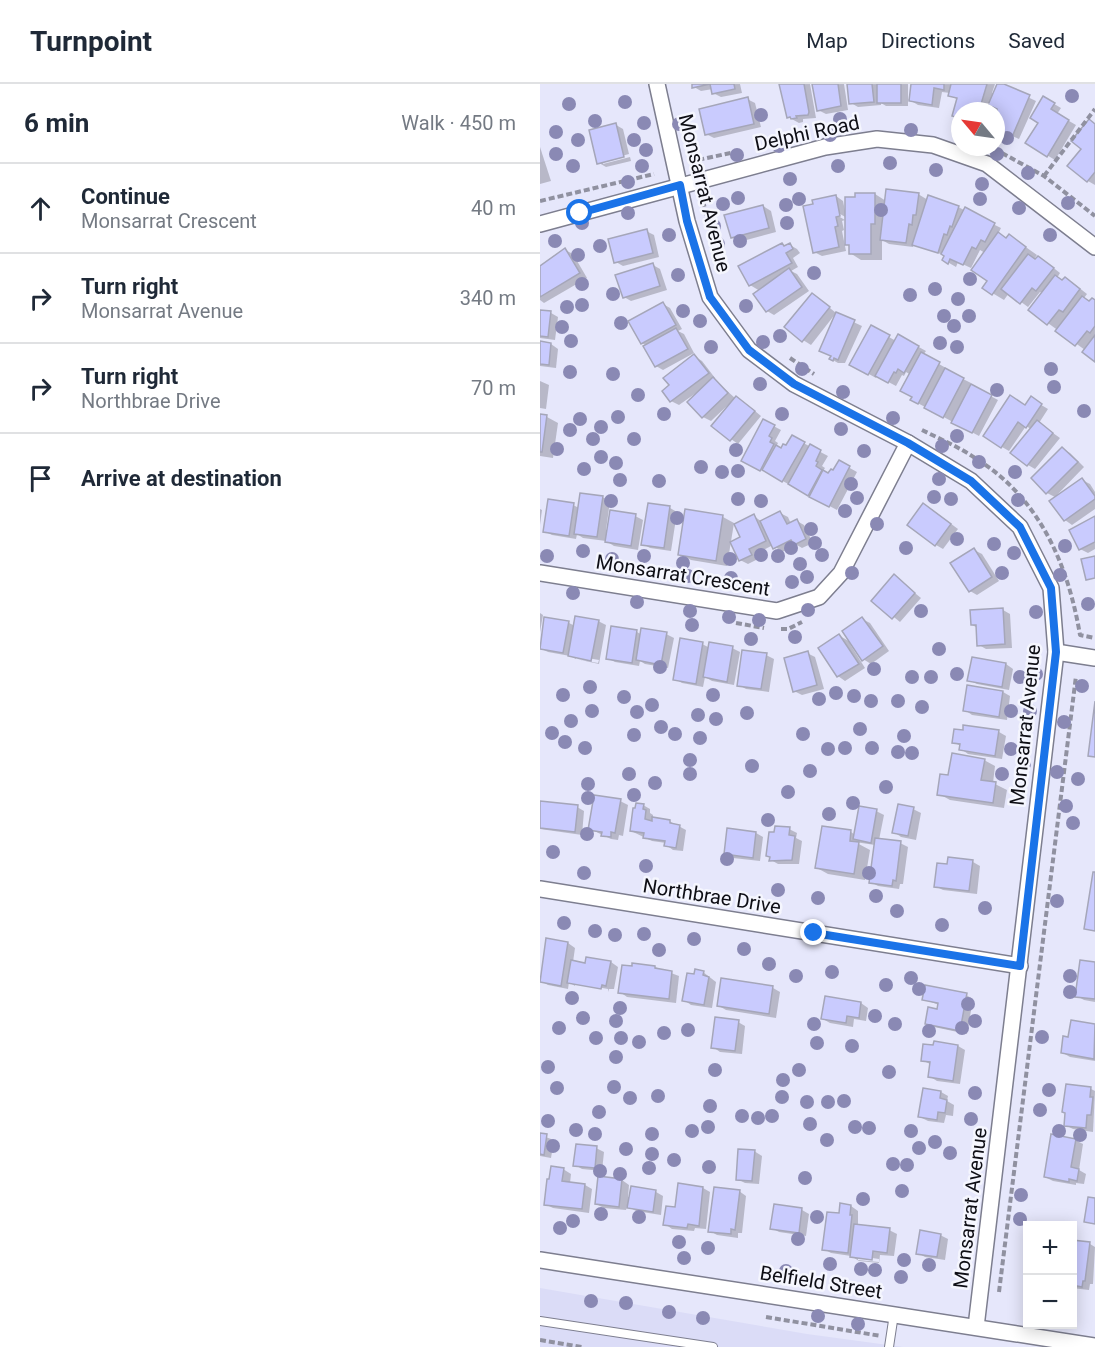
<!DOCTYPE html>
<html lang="en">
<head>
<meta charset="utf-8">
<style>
  :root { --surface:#fff; --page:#f6f6f7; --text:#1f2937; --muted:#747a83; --line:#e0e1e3 }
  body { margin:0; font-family:Roboto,sans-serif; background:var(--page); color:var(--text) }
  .controls { position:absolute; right:18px; bottom:18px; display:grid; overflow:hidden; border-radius:0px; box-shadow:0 3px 15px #0003 }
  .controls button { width:54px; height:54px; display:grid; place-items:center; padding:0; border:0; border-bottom:2px solid var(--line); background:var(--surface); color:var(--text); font:30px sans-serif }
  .compass { position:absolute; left:411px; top:18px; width:54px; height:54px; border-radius:50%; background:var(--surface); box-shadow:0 3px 15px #0003; rotate:299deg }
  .stop { position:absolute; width:18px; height:18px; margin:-14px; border:4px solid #1a73e8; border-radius:50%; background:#fff }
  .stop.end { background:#1a73e8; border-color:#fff; box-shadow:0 2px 6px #0008 }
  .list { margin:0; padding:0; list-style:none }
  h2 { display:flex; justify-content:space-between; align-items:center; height:78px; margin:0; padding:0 24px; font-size:26px }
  h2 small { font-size:20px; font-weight:400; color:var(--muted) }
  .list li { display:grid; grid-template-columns:39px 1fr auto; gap:18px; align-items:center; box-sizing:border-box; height:90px; padding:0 24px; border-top:2px solid var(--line) }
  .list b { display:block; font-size:22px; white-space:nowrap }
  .list p { margin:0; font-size:20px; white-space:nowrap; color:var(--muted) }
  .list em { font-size:20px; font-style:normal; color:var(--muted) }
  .icon { flex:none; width:33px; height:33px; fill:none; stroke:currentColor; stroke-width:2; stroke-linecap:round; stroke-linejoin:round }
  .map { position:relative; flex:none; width:555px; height:1263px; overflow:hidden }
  header { display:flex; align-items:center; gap:36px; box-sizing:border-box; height:84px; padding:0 30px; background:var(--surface); border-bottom:2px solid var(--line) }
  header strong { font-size:28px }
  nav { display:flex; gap:33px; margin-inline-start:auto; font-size:21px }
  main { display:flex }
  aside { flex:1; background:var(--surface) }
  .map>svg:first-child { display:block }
  .built { fill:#dbdcf7 }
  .shadow { fill:#0003; fill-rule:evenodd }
  .building { fill:#c9cbfe; stroke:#a5a6b9; stroke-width:1.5 }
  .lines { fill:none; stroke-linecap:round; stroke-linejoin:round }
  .service-casing { stroke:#7d7e8f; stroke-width:10 }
  .minor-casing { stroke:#7d7e8f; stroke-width:18 }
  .path { stroke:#9091a0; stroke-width:4; stroke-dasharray:6 3; stroke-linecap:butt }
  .service { stroke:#fff; stroke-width:8 }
  .minor { stroke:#fff; stroke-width:15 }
  .tree { fill:#8a89b4 }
  .route { stroke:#1a73e8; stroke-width:8 }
  .labels { text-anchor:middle; stroke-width:5; stroke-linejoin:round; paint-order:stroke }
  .street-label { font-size:20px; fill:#0e0e15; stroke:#f5f6fe }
</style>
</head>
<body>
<header>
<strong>Turnpoint</strong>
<nav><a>Map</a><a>Directions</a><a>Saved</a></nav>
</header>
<main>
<aside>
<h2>6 min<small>Walk · 450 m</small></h2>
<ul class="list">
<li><svg class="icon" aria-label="ahead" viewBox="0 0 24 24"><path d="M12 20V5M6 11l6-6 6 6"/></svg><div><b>Continue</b><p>Monsarrat Crescent</p></div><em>40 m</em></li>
<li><svg class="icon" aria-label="right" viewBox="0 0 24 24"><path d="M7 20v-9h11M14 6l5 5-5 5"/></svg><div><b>Turn right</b><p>Monsarrat Avenue</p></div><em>340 m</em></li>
<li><svg class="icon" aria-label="right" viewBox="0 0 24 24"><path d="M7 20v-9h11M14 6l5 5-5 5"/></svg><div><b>Turn right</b><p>Northbrae Drive</p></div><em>70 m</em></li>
<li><svg class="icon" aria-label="arrive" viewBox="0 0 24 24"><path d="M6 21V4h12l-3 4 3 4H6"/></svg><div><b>Arrive at destination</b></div></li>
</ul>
</aside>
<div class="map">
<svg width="555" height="1263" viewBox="0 0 555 1263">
  <rect width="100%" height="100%" fill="#e6e7fb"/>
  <polygon class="built" points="0,1204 267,1250 363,1263 0,1263"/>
  <g class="shadow">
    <polygon points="153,0 200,0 202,9 181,13 173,9 173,5 161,7 154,3"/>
    <polygon points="241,0 270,0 276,34 263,35 263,38 259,39 248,33"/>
    <polygon points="273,0 304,0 308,26 286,30 278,26"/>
    <polygon points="309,0 368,0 368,15 370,15 372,0 455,0 452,9 454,10 460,0 496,17 479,55 456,45 456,31 459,25 449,20 447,27 420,27 420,35 413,31 418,16 410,11 410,9 402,8 399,24 378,21 368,15 368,22 346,22 341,19 341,21 318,23 311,19"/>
    <polygon points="504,14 521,24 517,30 536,41 515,76 487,59 500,38"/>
    <polygon points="207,15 215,19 221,43 174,54 166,50"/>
    <polygon points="76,41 83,45 89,70 63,77 63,80 90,73 91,77 66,83 59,79"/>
    <polygon points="555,41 555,101 548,97 543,64"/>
    <polygon points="0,63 11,97 0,100"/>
    <polygon points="335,110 346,117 378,110 388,116 418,123 461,144 458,150 467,156 480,159 497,171 494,175 506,178 520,189 517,194 524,197 525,195 533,199 547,210 544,214 550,218 555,217 555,276 545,266 490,226 503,209 500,208 488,223 469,209 464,216 444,204 449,197 445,169 440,166 431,184 418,178 416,183 404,176 406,172 374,160 373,163 349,160 342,156 342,176 321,176 310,169 307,134 295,127 293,129 305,136 302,137 304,146 302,147 306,167 282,172 274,168 296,112 303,117 305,127"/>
    <polygon points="223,122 231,127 236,148 199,158 192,153"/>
    <polygon points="106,147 114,151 119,173 83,182 76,178"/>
    <polygon points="242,160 246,163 250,161 257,165 260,169 253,174 258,183 251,187 257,190 269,207 234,231 227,227 220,207 210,201"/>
    <polygon points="25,166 33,170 47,194 4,219 0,216 0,183"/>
    <polygon points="113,181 120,185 127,206 91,217 84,213"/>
    <polygon points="279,215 296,229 271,261 263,256"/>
    <polygon points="123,220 130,224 142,245 138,247 144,250 154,269 123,286 116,282 107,262 102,259"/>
    <polygon points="0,227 11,229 18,233 15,256 0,254"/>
    <polygon points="296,230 322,242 305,279 298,279 291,275"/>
    <polygon points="331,243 356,257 359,252 386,267 383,271 406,284 405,286 431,299 430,301 458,316 439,352 372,316 371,291 366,288 364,292 362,291 356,302 337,292 336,294 311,280"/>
    <polygon points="0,259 11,260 18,265 16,284 0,282"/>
    <polygon points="154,272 162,277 175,294 174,295 196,315 204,318 221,332 198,360 173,342 190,321 189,320 171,337 163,333 149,318 157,310 156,309 139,321 131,317"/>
    <polygon points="0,297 9,301 6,325 0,324"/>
    <polygon points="498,319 508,325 499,339 520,354 495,385 488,381 491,345 486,342 469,367 462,363 486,323"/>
    <polygon points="0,332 7,333 18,339 13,374 0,372"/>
    <polygon points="224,337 241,346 235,357 238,359 236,363 242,366 246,363 252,353 288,372 282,382 285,384 283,387 289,391 294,388 299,378 317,388 297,426 203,376"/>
    <polygon points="522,365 530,369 544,383 515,413 507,409"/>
    <polygon points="542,396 550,400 555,408 555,425 532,441 525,436"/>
    <polygon points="62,413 70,417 66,446 69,446 95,432 103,436 98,466 74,462 66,457 43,454 37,450 36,455 12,451 4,447 33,421 39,424"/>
    <polygon points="109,420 130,424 137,428 131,467 110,464 103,460"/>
    <polygon points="0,425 2,426 0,441"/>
    <polygon points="391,425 418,445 403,465 396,461"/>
    <polygon points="147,427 183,433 194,439 187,482 151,476 140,470"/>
    <polygon points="240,429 248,433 251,440 257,437 264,441 273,459 262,464 257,461 242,468 233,461 216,470 218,475 208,480 200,476 202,453 214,432 222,438"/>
    <polygon points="555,434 555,465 548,469 540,465"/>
    <polygon points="434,466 442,470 459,497 437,511 430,507"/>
    <polygon points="354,492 381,514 360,538 333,516"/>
    <polygon points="463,526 470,530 472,564 446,565 439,561 438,544 432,541"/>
    <polygon points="0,529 3,531 0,548"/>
    <polygon points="322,535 330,539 349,567 331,580 323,575"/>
    <polygon points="58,537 66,541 59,580 36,575 58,579 59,576 36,572 36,575 30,572 8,568 0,564 29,539 35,542"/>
    <polygon points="73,544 97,548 102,551 126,550 134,554 128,584 105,580 100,577 99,582 75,578 67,574"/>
    <polygon points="300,552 312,559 310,560 325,584 305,597 298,592"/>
    <polygon points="162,560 170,564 192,564 200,568 194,601 172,597 165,593 163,603 142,599 135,595"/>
    <polygon points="267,569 275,573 284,605 262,611 254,607"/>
    <polygon points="226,571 234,575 229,608 206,605 199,601"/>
    <polygon points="466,580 473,585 469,606 437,600 429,596"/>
    <polygon points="428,603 463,608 470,612 467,636 432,631 425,626"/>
    <polygon points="424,648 459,648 466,652 462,675 428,670 421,665 421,662 413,658"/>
    <polygon points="444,676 455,682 453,699 467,706 464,724 410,716 399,710 410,693"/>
    <polygon points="80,717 88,721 83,752 79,751 78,756 71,755 50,745"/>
    <polygon points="0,719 37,723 44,727 42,751 0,745"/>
    <polygon points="103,721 110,725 110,729 113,731 113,735 129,737 146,746 143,767 133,766 126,761 126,759 112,757 91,747"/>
    <polygon points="373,725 381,729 376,756 361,753 354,748"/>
    <polygon points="336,727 344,731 339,756 360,759 368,763 363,800 360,800 359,805 338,802 331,798 335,761 315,758 330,766 325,796 288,790 277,784 311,748 315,751"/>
    <polygon points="249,745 257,749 256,754 262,757 259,780 238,780 231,776"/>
    <polygon points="216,749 223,753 220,777 193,774 185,770"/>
    <polygon points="409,774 433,778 440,782 437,810 403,806 395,802 408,782"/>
    <polygon points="28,859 35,864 33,878 46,880 71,878 78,883 74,905 69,905 68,908 36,902 68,908 68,905 35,899 35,902 29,898 28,905 8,901 1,897"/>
    <polygon points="555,879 555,918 544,916 537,912"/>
    <polygon points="115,883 139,892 136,919 87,913 80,908"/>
    <polygon points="163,888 176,898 172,924 151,921 144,916"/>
    <polygon points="233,904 240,908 236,934 186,926 179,922"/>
    <polygon points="426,911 433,915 427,950 394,943 387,939 398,927 399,921 383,915"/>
    <polygon points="321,919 328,924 326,937 314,935 313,943 290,939 283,935"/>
    <polygon points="198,938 205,942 202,970 180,968 173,963"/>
    <polygon points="532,938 555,941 555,977 530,973 523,969 530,955"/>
    <polygon points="418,962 425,966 420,1000 397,997 389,992 390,980 382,976"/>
    <polygon points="527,1002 551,1005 555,1007 553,1048 533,1045 525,1041"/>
    <polygon points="401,1008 408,1012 407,1017 414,1021 413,1032 406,1031 404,1039 388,1037 380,1033"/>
    <polygon points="0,1051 14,1056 11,1074 0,1072"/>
    <polygon points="535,1056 543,1060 539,1086 546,1090 544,1100 536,1099 536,1101 513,1097 505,1093"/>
    <polygon points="56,1064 64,1068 62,1087 42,1085 35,1081"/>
    <polygon points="214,1067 222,1072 219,1100 205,1099 197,1095"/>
    <polygon points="23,1085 31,1090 30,1099 45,1101 52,1105 49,1129 13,1124 5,1120 10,1097"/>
    <polygon points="82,1096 89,1101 88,1113 90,1113 92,1104 116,1108 123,1112 121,1131 96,1127 87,1122 86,1126 64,1124 56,1120"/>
    <polygon points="139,1101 163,1104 170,1108 166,1145 155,1144 154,1147 132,1145 125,1140 136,1125"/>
    <polygon points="199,1107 206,1112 202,1149 198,1149 198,1154 177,1151 170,1147"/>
    <path d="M311 1122 318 1127V1142L349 1146 357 1150 354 1172 340 1171 339 1179 319 1177 311 1172 291 1169 284 1165 301 1131ZM318 1172 339 1175V1178L318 1176Z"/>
    <polygon points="262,1126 269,1130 266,1152 239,1148 232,1144"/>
    <polygon points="400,1151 408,1155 405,1176 385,1173 378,1169"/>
    <polygon points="532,1158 550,1160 555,1163 553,1200 550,1200 549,1206 532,1204"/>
  </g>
  <g class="building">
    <polygon points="152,0 194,0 195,5 172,10 170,0 152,4"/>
    <polygon points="239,0 264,0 269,28 268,31 256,32 257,34 251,35 250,33 247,34"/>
    <polygon points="272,0 298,0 301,22 277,27"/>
    <polygon points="307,0 332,0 334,18 309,20"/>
    <rect x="337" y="0" width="24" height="19"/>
    <polygon points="371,0 404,0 404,6 394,4 392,21 369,17"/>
    <polygon points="411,0 447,0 439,27 420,27 420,34 412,32 417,14 408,12"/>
    <polygon points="457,0 464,0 490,11 472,53 456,46 457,25 448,21"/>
    <polygon points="503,12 515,19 511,25 529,36 507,73 485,59 498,39 490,34"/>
    <polygon points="208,13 214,40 165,51 159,25"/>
    <polygon points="549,35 555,40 555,88 547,98 527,82 541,65 531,57"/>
    <polygon points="76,39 84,73 57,80 49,46"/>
    <polygon points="346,105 379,109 376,131 373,131 372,141 369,140 366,159 340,156"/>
    <polygon points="315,109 335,109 335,140 331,140 331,170 309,170 309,161 305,161 305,113 315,113"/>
    <polygon points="296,111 300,132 296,133 298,142 295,143 299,163 273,169 263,122 273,120 272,116"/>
    <polygon points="388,111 419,122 412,143 410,142 407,151 404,150 398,169 372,161"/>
    <polygon points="223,121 229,144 191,154 184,131"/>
    <polygon points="425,123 455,139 445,158 441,156 436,165 432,163 423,181 410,175 408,180 402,176 404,172 401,170"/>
    <polygon points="107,145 113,169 74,179 68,155"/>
    <polygon points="458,148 466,154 469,150 486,163 452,211 442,204 447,197 431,186"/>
    <polygon points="242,159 244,162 250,159 253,165 246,169 252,179 209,202 198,182"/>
    <polygon points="25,164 40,189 0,213 0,182"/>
    <polygon points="488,170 495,175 498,172 514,184 496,207 492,204 480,220 461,205"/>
    <polygon points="113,179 120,202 83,214 75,191"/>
    <polygon points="249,184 262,203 226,228 213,210"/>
    <polygon points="515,191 522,196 525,193 540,205 523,228 519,226 507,241 488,226"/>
    <polygon points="272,209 290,223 262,258 244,243"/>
    <polygon points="542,212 549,217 552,214 555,216 555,242 550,249 547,247 535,262 515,247"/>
    <polygon points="123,218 136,241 101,260 88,237"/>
    <polygon points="0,226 11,227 8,253 0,252"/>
    <polygon points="296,228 315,236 298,276 294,274 293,277 289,275 291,272 279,267"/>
    <polygon points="331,241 350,251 328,291 309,281"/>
    <polygon points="136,244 148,265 115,283 103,262"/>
    <polygon points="358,250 379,262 364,289 358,285 356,289 354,288 348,299 335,292"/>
    <polygon points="555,251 555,278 542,268"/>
    <polygon points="0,257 11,259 9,281 0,280"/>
    <polygon points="381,268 400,278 378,320 370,316 372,313 360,307"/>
    <polygon points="154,270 169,289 130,318 122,307 129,301 123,294"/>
    <polygon points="405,284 424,294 403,334 384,324"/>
    <polygon points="173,293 188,309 162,334 147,318"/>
    <polygon points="431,300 452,311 432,349 411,339"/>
    <polygon points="470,311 485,321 491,312 502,320 486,344 478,338 461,364 443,352"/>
    <polygon points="196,312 215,327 190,357 171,342"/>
    <polygon points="0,330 7,331 2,368 0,368"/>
    <polygon points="223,335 235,341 229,352 232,354 230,358 234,360 220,387 201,377"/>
    <polygon points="497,336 513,349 487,382 470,369"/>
    <polygon points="252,351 265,358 242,398 222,386 236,361 241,364 243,360 246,361"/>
    <polygon points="270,360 281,366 276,377 278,378 276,382 282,386 268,412 248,400"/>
    <polygon points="522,363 538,378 506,410 491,394"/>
    <polygon points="299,376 310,382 289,423 269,413 283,386 288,389 291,385 293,386"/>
    <polygon points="542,394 555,412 555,415 524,437 509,417"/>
    <polygon points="40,409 63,412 57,453 34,450"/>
    <polygon points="8,415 34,419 29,452 3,448"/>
    <polygon points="108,419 130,422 124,464 101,461"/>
    <polygon points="383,419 411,440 395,462 367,441"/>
    <polygon points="145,425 183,431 176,477 138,471"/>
    <polygon points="70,426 96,430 91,462 65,458"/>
    <polygon points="240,427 247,440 257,435 266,455 254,461 251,456 233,465 220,437"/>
    <polygon points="214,430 226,457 209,465 212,471 199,477 190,458 200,453 194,440"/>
    <polygon points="555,432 555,458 539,466 529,446"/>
    <polygon points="434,464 452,493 429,508 410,479"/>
    <polygon points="555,472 555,494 546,496 541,475"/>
    <polygon points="354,490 375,509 352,535 331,517"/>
    <polygon points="463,524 465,560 437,562 436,541 431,541 430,526"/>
    <polygon points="35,532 59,536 51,577 28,572"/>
    <polygon points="4,533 29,537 23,569 0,565"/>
    <polygon points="322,533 343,562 322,577 302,547"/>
    <polygon points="71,542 97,546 92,579 66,575"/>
    <polygon points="101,544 127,548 121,581 96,576"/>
    <polygon points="299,550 319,580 297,593 278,564"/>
    <polygon points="140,554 163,558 156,600 133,596"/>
    <polygon points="169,558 193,562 187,598 163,593"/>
    <polygon points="202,566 227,569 221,605 197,602"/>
    <polygon points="268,567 277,601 253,608 244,574"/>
    <polygon points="432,573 466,579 462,603 427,597"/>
    <polygon points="427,601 463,607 459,633 423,627"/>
    <polygon points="555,617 555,673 548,672"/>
    <polygon points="423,641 459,646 455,672 419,666 420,660 412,659 414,645 423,646"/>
    <polygon points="412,669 445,675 441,696 456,698 453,719 397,711 400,690 408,691"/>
    <polygon points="54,711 81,715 75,749 71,748 71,753 61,752 62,748 48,746"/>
    <polygon points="0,717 38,721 35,748 0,744"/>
    <polygon points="96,719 104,720 103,725 106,726 105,735 112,737 112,733 130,736 130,739 140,741 136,764 124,762 125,757 103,754 104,749 90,747 93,724 95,724"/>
    <polygon points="358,720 374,723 368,752 352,749"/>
    <polygon points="319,722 337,725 331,759 313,755"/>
    <polygon points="235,742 250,743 249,751 255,752 252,776 229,777 230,773 226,772 229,748 234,748"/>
    <polygon points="282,742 311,746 310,757 319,758 314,790 275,784"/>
    <polygon points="187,744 216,748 213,774 184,770"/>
    <polygon points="335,754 361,757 356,797 353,796 352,802 329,799"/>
    <polygon points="408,773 433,776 429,807 394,803 397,779 407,780"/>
    <polygon points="553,788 555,788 555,847 544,845"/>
    <polygon points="6,854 28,858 21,902 0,898"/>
    <polygon points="46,873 71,877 66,902 62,901 61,905 27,899 31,876 45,879"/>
    <polygon points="540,876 555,878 555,915 535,913"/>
    <polygon points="92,879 115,882 115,884 132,887 129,915 78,909 82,881 92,882"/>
    <polygon points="155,885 164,887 163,891 169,893 164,921 142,917 147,889 154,890"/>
    <polygon points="181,894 233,902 229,930 177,922"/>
    <polygon points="385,901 427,909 420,947 385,940 388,923 397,925 398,919 382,916"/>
    <polygon points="285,912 321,918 319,934 307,932 306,939 281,935"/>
    <polygon points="175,933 199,936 195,967 171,964"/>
    <polygon points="531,936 555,940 554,975 521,969 523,952 528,953"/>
    <polygon points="394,957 418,961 413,997 388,993 390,978 381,977 383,960 393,961"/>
    <polygon points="526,1000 551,1003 550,1013 553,1013 551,1031 547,1031 546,1044 524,1042 525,1029 522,1028"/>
    <polygon points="383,1004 401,1007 400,1014 407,1016 405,1029 398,1028 397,1036 378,1033"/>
    <polygon points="0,1049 7,1050 4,1071 0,1070"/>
    <polygon points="511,1050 536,1055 531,1083 539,1085 537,1097 529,1095 529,1098 504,1093"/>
    <polygon points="36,1060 57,1062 55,1084 33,1082"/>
    <polygon points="198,1065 215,1066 212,1097 196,1096"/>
    <polygon points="11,1082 24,1084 22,1097 45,1100 42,1125 4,1121 7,1095 9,1095"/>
    <polygon points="58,1092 82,1095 79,1123 55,1120"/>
    <polygon points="138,1099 163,1103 159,1142 148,1140 147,1144 123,1141 126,1122 135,1123"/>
    <polygon points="91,1102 116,1106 113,1128 87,1124"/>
    <polygon points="174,1103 200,1106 195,1146 191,1145 191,1150 168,1148"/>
    <polygon points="548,1113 555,1114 555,1140 544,1138"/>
    <polygon points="300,1119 311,1121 310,1131 312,1131 308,1169 282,1166 287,1128 299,1129"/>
    <polygon points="234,1120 262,1124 259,1149 230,1145"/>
    <polygon points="314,1140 350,1144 347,1169 333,1167 332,1176 310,1173"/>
    <polygon points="380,1146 401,1150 397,1173 376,1170"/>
    <polygon points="532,1156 550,1158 545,1197 543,1197 542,1203 532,1201"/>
  </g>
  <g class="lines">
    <g class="service-casing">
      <g id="service">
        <polyline points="0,1237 173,1263"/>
        <polyline points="349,1263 354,1230"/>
      </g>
    </g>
    <g class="minor-casing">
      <g id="minor">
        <polyline points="117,0 147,137 170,213 209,266 254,300 368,359 431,397 480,443 511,504 516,568 436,1243"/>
        <polyline points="0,140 285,63 337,55 393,61 447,80 555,163"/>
        <polyline points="0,489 237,527 279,513 301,489 368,359"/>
        <polyline points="516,568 555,574"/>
        <polyline points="0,805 480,882"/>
        <polyline points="0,1176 555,1262"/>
      </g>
    </g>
    <g class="path">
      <polyline points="148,56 153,77 195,68"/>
      <polyline points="462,69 504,92 555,132"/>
      <polyline points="504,92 555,25"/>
      <polyline points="0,117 114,90"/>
      <polyline points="163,117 173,157"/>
      <polyline points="250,274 274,290"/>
      <path d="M382 346C400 355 419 363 435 374 499 413 528 480 540 551L555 554"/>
      <polyline points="196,539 224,544"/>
      <polyline points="241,545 248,545 262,538"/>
      <polyline points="459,1208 536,592"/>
      <polyline points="226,1233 341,1252"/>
      <polyline points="0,1256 42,1263"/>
    </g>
    <use href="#service" class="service"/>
    <use href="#minor" class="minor"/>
  </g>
  <g class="tree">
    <circle cx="532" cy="12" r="7"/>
    <circle cx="85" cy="18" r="7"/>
    <circle cx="29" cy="20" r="7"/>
    <circle cx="221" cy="31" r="7"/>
    <circle cx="300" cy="35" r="7"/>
    <circle cx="55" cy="37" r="7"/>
    <circle cx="104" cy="39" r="7"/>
    <circle cx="139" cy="40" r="7"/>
    <circle cx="371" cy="46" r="7"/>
    <circle cx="16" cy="48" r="7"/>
    <circle cx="290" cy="51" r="7"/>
    <circle cx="467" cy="54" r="7"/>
    <circle cx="38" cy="56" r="7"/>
    <circle cx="94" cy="56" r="7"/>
    <circle cx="239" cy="62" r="7"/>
    <circle cx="106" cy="66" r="7"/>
    <circle cx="16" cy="70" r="7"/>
    <circle cx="457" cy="70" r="7"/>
    <circle cx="197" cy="71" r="7"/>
    <circle cx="350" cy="79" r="7"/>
    <circle cx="33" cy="82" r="7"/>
    <circle cx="102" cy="82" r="7"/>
    <circle cx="298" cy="82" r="7"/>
    <circle cx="396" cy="86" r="7"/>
    <circle cx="488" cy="89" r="7"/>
    <circle cx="250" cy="95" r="7"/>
    <circle cx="88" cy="98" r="7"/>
    <circle cx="442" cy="100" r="7"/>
    <circle cx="198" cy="114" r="7"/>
    <circle cx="259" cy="115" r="7"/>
    <circle cx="440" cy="115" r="7"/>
    <circle cx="528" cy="119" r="7"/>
    <circle cx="183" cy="120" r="7"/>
    <circle cx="246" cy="121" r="7"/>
    <circle cx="479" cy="124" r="7"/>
    <circle cx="341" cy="126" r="7"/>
    <circle cx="88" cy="129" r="7"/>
    <circle cx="42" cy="139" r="7"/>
    <circle cx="247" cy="139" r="7"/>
    <circle cx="174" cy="142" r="7"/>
    <circle cx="129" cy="151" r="7"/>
    <circle cx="510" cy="151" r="7"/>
    <circle cx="15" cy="157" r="7"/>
    <circle cx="200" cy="157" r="7"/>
    <circle cx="178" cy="160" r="7"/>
    <circle cx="60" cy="162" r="7"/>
    <circle cx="38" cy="171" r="7"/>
    <circle cx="274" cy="189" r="7"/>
    <circle cx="138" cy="191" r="7"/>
    <circle cx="430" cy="195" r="7"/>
    <circle cx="42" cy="200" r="7"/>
    <circle cx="395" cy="205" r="7"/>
    <circle cx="73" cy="210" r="7"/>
    <circle cx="370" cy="211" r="7"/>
    <circle cx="418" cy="215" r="7"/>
    <circle cx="42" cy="221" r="7"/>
    <circle cx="206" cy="222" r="7"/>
    <circle cx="27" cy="223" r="7"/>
    <circle cx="143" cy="227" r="7"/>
    <circle cx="404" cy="232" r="7"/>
    <circle cx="429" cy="232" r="7"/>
    <circle cx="160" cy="237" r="7"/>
    <circle cx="81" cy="239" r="7"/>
    <circle cx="414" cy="242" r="7"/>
    <circle cx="22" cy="243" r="7"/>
    <circle cx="240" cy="252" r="7"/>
    <circle cx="31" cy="257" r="7"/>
    <circle cx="223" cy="258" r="7"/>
    <circle cx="400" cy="259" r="7"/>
    <circle cx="171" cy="263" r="7"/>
    <circle cx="417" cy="263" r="7"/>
    <circle cx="262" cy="285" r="7"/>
    <circle cx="511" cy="285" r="7"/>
    <circle cx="30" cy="288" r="7"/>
    <circle cx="73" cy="290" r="7"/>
    <circle cx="220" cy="300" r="7"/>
    <circle cx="514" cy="303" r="7"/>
    <circle cx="457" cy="306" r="7"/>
    <circle cx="303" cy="308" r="7"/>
    <circle cx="98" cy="311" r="7"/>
    <circle cx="544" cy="327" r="7"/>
    <circle cx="124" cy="330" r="7"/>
    <circle cx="242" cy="330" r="7"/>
    <circle cx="78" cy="333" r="7"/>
    <circle cx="353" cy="334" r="7"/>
    <circle cx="40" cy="335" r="7"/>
    <circle cx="61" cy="343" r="7"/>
    <circle cx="301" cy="345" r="7"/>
    <circle cx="30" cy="346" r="7"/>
    <circle cx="417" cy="352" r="7"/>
    <circle cx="53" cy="355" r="7"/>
    <circle cx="94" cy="355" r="7"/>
    <circle cx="402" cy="362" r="7"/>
    <circle cx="17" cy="365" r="7"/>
    <circle cx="196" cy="366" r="7"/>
    <circle cx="324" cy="367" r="7"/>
    <circle cx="61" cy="373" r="7"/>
    <circle cx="439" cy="378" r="7"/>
    <circle cx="76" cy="379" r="7"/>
    <circle cx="161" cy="383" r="7"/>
    <circle cx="44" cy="385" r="7"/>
    <circle cx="198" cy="387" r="7"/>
    <circle cx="182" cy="388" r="7"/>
    <circle cx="475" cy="388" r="7"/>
    <circle cx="399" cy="395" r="7"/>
    <circle cx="80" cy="396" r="7"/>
    <circle cx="119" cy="397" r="7"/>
    <circle cx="311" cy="400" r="7"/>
    <circle cx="394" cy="413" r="7"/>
    <circle cx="317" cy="414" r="7"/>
    <circle cx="198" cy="415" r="7"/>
    <circle cx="411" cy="415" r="7"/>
    <circle cx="478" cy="416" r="7"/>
    <circle cx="71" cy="417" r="7"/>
    <circle cx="221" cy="417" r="7"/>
    <circle cx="305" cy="427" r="7"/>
    <circle cx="137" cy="434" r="7"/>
    <circle cx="337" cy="440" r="7"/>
    <circle cx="271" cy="445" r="7"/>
    <circle cx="417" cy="455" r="7"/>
    <circle cx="275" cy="459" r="7"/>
    <circle cx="454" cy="460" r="7"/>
    <circle cx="525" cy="462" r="7"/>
    <circle cx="251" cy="464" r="7"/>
    <circle cx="366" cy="464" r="7"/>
    <circle cx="43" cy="467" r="7"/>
    <circle cx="474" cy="469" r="7"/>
    <circle cx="221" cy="471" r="7"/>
    <circle cx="282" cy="471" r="7"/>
    <circle cx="7" cy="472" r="7"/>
    <circle cx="104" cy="472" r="7"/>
    <circle cx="238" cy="472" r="7"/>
    <circle cx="72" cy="475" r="7"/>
    <circle cx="190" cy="475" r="7"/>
    <circle cx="143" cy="479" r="7"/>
    <circle cx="260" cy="480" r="7"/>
    <circle cx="101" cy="486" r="7"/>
    <circle cx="312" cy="489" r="7"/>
    <circle cx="462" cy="489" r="7"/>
    <circle cx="520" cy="491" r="7"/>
    <circle cx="148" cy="492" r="7"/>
    <circle cx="267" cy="493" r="7"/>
    <circle cx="191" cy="494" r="7"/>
    <circle cx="252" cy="498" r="7"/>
    <circle cx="33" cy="509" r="7"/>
    <circle cx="97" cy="518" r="7"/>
    <circle cx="548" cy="520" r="7"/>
    <circle cx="268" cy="526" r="7"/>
    <circle cx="150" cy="527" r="7"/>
    <circle cx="381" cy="527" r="7"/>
    <circle cx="496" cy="528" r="7"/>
    <circle cx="189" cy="533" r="7"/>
    <circle cx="219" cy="536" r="7"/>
    <circle cx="152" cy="541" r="7"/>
    <circle cx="255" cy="553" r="7"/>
    <circle cx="211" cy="555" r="7"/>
    <circle cx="399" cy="565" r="7"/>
    <circle cx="120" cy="583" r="7"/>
    <circle cx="334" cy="585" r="7"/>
    <circle cx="417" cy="590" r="7"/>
    <circle cx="496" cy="590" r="7"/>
    <circle cx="372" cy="593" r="7"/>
    <circle cx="391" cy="593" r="7"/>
    <circle cx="480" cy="593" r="7"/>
    <circle cx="542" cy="602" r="7"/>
    <circle cx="50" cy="603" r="7"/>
    <circle cx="296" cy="609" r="7"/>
    <circle cx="23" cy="611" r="7"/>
    <circle cx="173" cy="611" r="7"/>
    <circle cx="314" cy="612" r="7"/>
    <circle cx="84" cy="613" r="7"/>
    <circle cx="279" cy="615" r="7"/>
    <circle cx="331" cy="617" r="7"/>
    <circle cx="358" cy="617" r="7"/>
    <circle cx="112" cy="621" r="7"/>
    <circle cx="382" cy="623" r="7"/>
    <circle cx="52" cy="627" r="7"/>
    <circle cx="471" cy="627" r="7"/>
    <circle cx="490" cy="627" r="7"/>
    <circle cx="97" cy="628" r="7"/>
    <circle cx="207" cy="629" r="7"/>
    <circle cx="158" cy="631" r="7"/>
    <circle cx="176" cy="635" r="7"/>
    <circle cx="31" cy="637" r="7"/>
    <circle cx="524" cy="638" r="7"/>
    <circle cx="121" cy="643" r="7"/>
    <circle cx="320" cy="645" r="7"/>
    <circle cx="12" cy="649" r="7"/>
    <circle cx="135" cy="650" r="7"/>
    <circle cx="263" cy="650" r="7"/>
    <circle cx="94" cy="651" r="7"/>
    <circle cx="364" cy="652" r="7"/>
    <circle cx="160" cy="654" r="7"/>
    <circle cx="25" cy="658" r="7"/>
    <circle cx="45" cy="664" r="7"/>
    <circle cx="305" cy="664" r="7"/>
    <circle cx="332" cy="664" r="7"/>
    <circle cx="288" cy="665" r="7"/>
    <circle cx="471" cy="665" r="7"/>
    <circle cx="358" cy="668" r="7"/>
    <circle cx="372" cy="669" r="7"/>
    <circle cx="150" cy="676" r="7"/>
    <circle cx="484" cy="680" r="7"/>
    <circle cx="212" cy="682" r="7"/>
    <circle cx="270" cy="687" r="7"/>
    <circle cx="517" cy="688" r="7"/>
    <circle cx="89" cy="690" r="7"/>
    <circle cx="150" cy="690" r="7"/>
    <circle cx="462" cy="690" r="7"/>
    <circle cx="538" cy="695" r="7"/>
    <circle cx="115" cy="699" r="7"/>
    <circle cx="48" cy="700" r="7"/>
    <circle cx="346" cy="703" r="7"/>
    <circle cx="248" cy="708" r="7"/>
    <circle cx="94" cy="711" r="7"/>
    <circle cx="48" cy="714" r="7"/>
    <circle cx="313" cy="719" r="7"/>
    <circle cx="526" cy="722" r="7"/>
    <circle cx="289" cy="730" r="7"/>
    <circle cx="228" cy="736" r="7"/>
    <circle cx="533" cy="739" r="7"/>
    <circle cx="47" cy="750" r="7"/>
    <circle cx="13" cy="768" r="7"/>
    <circle cx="187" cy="775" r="7"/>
    <circle cx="106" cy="782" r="7"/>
    <circle cx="44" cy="789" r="7"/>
    <circle cx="329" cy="789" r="7"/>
    <circle cx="238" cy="806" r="7"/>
    <circle cx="336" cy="812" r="7"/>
    <circle cx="278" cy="814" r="7"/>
    <circle cx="517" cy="817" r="7"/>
    <circle cx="445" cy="824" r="7"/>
    <circle cx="357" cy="827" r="7"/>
    <circle cx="24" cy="839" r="7"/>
    <circle cx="402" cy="841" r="7"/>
    <circle cx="55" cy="847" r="7"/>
    <circle cx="104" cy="850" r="7"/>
    <circle cx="75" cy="851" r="7"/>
    <circle cx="154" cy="855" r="7"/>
    <circle cx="204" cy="865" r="7"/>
    <circle cx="119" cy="866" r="7"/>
    <circle cx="229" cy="880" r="7"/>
    <circle cx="292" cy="888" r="7"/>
    <circle cx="256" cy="892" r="7"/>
    <circle cx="530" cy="892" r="7"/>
    <circle cx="371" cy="894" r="7"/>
    <circle cx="346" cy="901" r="7"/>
    <circle cx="379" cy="905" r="7"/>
    <circle cx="530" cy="908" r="7"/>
    <circle cx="32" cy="914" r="7"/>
    <circle cx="428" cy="920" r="7"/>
    <circle cx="80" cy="924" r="7"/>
    <circle cx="335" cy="932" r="7"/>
    <circle cx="43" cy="934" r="7"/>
    <circle cx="76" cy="937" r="7"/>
    <circle cx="435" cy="937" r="7"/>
    <circle cx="274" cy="940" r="7"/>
    <circle cx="355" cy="940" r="7"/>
    <circle cx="19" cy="944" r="7"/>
    <circle cx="422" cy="944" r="7"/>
    <circle cx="148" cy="946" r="7"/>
    <circle cx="389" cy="947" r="7"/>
    <circle cx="124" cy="949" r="7"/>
    <circle cx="502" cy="953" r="7"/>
    <circle cx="56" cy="954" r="7"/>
    <circle cx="81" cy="954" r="7"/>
    <circle cx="99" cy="958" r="7"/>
    <circle cx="277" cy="959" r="7"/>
    <circle cx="312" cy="962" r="7"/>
    <circle cx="76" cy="973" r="7"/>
    <circle cx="8" cy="983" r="7"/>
    <circle cx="175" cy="986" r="7"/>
    <circle cx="259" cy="986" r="7"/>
    <circle cx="349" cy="988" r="7"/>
    <circle cx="243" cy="996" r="7"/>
    <circle cx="74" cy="1003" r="7"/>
    <circle cx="17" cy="1004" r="7"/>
    <circle cx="509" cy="1006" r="7"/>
    <circle cx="435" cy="1009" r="7"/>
    <circle cx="118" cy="1012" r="7"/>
    <circle cx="242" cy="1013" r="7"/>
    <circle cx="90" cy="1014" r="7"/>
    <circle cx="304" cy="1017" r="7"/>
    <circle cx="267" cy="1018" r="7"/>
    <circle cx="288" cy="1018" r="7"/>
    <circle cx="170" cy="1022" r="7"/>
    <circle cx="500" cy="1026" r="7"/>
    <circle cx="59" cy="1028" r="7"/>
    <circle cx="202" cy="1032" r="7"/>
    <circle cx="232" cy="1032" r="7"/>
    <circle cx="218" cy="1034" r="7"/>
    <circle cx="431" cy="1035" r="7"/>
    <circle cx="8" cy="1037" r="7"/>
    <circle cx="270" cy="1040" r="7"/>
    <circle cx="168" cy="1043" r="7"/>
    <circle cx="315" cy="1043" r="7"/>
    <circle cx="329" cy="1044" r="7"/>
    <circle cx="36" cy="1046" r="7"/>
    <circle cx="152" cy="1047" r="7"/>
    <circle cx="371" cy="1047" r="7"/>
    <circle cx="519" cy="1047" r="7"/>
    <circle cx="55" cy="1050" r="7"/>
    <circle cx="112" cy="1050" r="7"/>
    <circle cx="540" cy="1051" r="7"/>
    <circle cx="287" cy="1056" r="7"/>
    <circle cx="395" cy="1058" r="7"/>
    <circle cx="13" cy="1062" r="7"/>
    <circle cx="379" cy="1064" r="7"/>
    <circle cx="86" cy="1065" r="7"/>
    <circle cx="410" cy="1069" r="7"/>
    <circle cx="112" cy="1070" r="7"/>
    <circle cx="134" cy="1076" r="7"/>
    <circle cx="353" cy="1080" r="7"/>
    <circle cx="367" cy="1081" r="7"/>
    <circle cx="169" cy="1083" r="7"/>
    <circle cx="109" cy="1084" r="7"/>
    <circle cx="60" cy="1087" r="7"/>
    <circle cx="80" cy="1090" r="7"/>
    <circle cx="265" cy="1094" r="7"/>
    <circle cx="362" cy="1107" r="7"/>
    <circle cx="481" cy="1111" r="7"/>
    <circle cx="323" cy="1115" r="7"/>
    <circle cx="61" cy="1130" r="7"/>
    <circle cx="99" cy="1133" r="7"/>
    <circle cx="277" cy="1133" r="7"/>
    <circle cx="480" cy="1135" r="7"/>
    <circle cx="33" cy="1137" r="7"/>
    <circle cx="20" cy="1144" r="7"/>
    <circle cx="258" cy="1155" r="7"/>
    <circle cx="139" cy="1158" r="7"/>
    <circle cx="168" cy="1164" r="7"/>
    <circle cx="144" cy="1174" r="7"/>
    <circle cx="364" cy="1176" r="7"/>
    <circle cx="290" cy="1180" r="7"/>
    <circle cx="389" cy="1181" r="7"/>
    <circle cx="321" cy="1185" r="7"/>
    <circle cx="335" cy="1186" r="7"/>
    <circle cx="246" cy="1187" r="7"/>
    <circle cx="361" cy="1193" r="7"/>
    <circle cx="51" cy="1217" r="7"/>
    <circle cx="86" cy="1219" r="7"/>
    <circle cx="129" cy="1228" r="7"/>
    <circle cx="278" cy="1232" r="7"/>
    <circle cx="163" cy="1234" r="7"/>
    <circle cx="318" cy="1240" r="7"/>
  </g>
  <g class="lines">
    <polyline class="route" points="40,129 140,101 147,137 170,213 209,266 254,300 368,359 431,397 480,443 511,504 516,568 480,882 274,849"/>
  </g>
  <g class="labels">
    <g class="street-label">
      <text transform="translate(267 49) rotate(-12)" y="7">Delphi Road</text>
      <text transform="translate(165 109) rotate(76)" y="7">Monsarrat Avenue</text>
      <text transform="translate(143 491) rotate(9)" y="7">Monsarrat Crescent</text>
      <text transform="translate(485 641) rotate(-84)" y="7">Monsarrat Avenue</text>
      <text transform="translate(172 812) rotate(9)" y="7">Northbrae Drive</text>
      <text transform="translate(430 1124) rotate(-83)" y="7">Monsarrat Avenue</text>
      <text transform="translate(281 1198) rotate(9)" y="7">Belfield Street</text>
    </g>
  </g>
</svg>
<div class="controls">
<button>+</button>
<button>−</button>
</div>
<svg class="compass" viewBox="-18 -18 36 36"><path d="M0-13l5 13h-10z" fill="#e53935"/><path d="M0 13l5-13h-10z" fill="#747a83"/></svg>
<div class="stop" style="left:40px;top:129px"></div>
<div class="stop end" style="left:274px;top:849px"></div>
</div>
</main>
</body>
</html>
